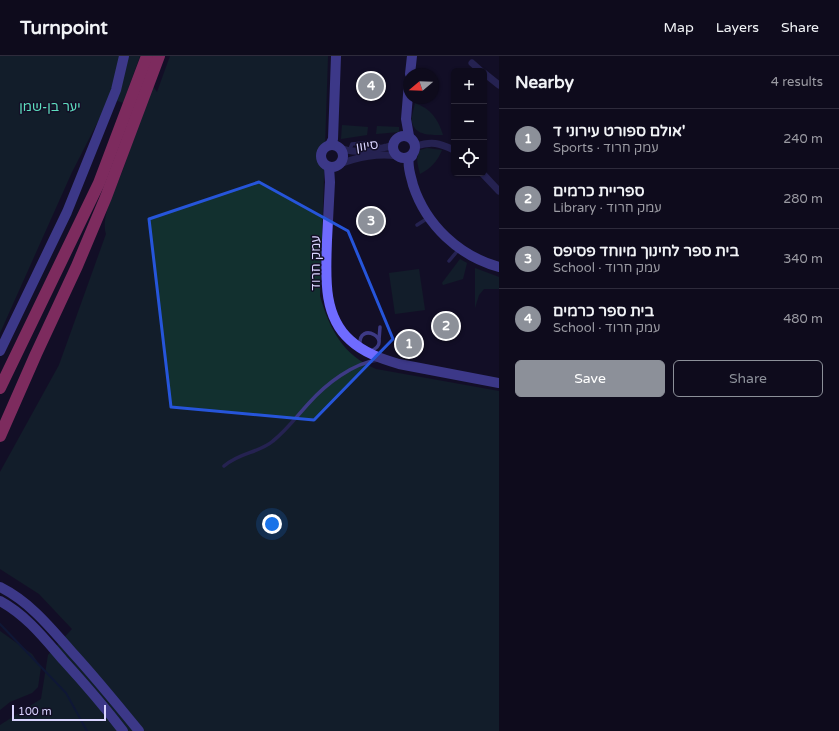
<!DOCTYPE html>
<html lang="en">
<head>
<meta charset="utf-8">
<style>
  :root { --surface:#0e0b1c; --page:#1c1929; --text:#f1f3f6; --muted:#9b9ba3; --line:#2e2b3b; --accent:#8c9099 }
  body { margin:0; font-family:"Varela Round",Heebo,sans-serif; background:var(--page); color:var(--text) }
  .controls { position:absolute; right:12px; top:12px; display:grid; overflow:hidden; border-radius:6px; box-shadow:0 1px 3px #0004 }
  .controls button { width:36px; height:36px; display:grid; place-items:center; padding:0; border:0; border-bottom:1px solid var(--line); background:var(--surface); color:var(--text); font:20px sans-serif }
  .compass { position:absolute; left:403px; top:12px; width:36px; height:36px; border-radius:50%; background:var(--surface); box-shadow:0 1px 3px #0004; rotate:251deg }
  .scale { position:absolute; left:12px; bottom:10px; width:94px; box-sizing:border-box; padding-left:4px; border:2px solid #d9d4ff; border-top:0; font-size:11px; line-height:14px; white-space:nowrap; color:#d9d4ff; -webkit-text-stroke:3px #130f26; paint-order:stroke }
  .you { position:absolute; left:272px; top:468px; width:14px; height:14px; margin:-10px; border:3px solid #fff; border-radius:50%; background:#1a73e8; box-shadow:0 0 0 6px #1a73e833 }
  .badge { display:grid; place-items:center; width:26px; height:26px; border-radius:50%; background:var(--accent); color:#fff; font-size:13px; font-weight:700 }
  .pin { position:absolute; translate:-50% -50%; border:2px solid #fff; box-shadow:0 1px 4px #0006 }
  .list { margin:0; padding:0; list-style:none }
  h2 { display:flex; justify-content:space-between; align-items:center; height:52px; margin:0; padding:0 16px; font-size:17px }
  h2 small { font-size:13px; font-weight:400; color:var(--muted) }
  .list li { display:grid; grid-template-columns:26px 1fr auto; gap:12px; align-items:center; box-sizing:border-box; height:60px; padding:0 16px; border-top:1px solid var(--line) }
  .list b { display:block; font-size:15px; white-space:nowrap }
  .list p { margin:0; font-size:13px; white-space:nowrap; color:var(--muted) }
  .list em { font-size:13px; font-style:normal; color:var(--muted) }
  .actions { display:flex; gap:8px; padding:12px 16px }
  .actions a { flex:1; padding:9px 0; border:1px solid var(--accent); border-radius:6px; text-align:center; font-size:14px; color:var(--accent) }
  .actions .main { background:var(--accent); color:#fff }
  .icon { flex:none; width:22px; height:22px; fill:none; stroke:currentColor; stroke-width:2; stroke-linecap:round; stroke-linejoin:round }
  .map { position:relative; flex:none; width:499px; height:675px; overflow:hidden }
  header { display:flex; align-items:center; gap:24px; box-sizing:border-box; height:56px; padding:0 20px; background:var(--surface); border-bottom:1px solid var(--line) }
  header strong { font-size:19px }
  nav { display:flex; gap:22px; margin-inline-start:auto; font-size:14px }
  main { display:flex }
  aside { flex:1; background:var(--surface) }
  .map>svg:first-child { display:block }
  .green { fill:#12302f }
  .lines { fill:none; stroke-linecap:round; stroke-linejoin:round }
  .stream { stroke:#0c2248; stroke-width:2 }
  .lane { stroke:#3d3a85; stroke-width:3.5 }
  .street { stroke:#3d3a85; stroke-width:7 }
  .secondary { stroke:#6f6bff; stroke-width:10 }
  .highway { stroke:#ff4fa3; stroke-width:12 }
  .marked { fill:none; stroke:#2655da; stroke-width:3; stroke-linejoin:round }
  .labels { text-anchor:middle; stroke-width:3; stroke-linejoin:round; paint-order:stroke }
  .park-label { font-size:13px; fill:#5fe0c0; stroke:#130f26 }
  .street-label { font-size:13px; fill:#d9d4ff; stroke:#130f26 }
</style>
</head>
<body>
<header>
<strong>Turnpoint</strong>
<nav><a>Map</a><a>Layers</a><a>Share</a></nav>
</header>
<main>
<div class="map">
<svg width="499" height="675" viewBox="0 0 499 675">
  <rect width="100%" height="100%" fill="#130f26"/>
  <g class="green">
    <polygon points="0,0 140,0 123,47 110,42 72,116 0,277"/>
    <path d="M170 0H328L320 240C330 274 343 299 376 313L499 335V675H0V669L41 643 48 599 72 573 39 538 0 513V416L59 309 106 178C100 160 118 128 124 111 133 83 142 56 152 29L157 36Z"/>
    <path d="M415 47C431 53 438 63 443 79 432 79 415 80 412 66 411 61 414 53 415 47Z"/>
    <polygon points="342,69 368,71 367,79 341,83"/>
    <polygon points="377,70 399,71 399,76 376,78"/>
    <path d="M427 92 442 94C437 106 431 112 420 118 418 109 415 102 420 94Z"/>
    <polygon points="460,203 467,207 463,223 443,229 442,227"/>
    <polygon points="475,212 499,221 499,233 484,233 479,239 475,252"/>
    <polygon points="419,213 425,254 395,258 389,217"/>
    <polygon points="0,575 32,598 41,611 38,631 32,637 10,646 0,654"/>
  </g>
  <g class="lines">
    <polyline class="stream" points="0,568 66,637 87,675"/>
    <g class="lane">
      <polyline points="349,95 352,88 375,86 380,91"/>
      <polyline points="417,169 428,162"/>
      <polyline points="449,205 459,193"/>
      <polyline points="379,284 380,271"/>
      <path d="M360 289C358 264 395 284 371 295"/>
      <path d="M224 410C240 396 259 397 273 385 287 374 297 360 309 347 326 328 353 307 378 304"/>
    </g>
    <g class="street">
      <polyline points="472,7 481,15"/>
      <polyline points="484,17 499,29"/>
      <path d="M416 90C432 85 439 87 454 94"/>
      <path d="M339 91C353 99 372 94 387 91L391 90 394 87"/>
      <path d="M340 108C357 101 379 97 397 100"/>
      <polyline points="482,117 499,135"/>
    </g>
    <g class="secondary">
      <polyline points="410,18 412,0"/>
      <polyline points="409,27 406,63 409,80"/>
      <circle cx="404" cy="91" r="11"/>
      <circle cx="332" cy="100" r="11"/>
      <polyline points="330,89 333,83 336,0"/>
      <path d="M412 100 409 102C407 111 411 120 413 129 426 169 459 200 499 211"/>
      <path d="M329 111 330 126C329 145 328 165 327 184 326 218 322 259 350 284 364 297 382 303 399 308L499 327"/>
      <polyline points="0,295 67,156 116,34 124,0"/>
      <path d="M0 531C30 546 50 571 72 596 95 621 117 648 139 675"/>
      <path d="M0 545C26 559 44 582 63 604 84 627 104 650 123 675"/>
    </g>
    <g class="highway">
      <polyline points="0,332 99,127 147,0"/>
      <polyline points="0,380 36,298 77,210 106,141 159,0"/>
    </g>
  </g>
  <path d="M0 0H499V675H0ZM259 126 348 175 393 283 314 364 171 351 149 163Z" fill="#130f26" fill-opacity=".55" fill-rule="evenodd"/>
  <path class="marked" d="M259 126 348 175 393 283 314 364 171 351 149 163Z"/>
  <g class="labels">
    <g class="park-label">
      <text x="50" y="55">יער בן-שמן</text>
    </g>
    <g class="street-label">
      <text transform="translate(367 89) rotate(-8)" y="5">סיוון</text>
      <text transform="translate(315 207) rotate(-90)" y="5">עמק חרוד</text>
    </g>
  </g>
</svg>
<div class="controls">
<button>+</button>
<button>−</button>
<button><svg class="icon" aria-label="locate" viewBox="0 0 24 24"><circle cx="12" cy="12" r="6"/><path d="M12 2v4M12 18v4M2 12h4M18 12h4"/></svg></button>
</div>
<svg class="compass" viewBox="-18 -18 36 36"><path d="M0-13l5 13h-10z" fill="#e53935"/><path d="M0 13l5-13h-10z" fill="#9b9ba3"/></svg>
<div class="scale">100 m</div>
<div class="you"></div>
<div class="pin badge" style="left:409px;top:288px">1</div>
<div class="pin badge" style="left:446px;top:270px">2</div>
<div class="pin badge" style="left:371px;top:165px">3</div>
<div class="pin badge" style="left:371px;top:30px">4</div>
</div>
<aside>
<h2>Nearby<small>4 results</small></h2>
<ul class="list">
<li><span class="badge">1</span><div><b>אולם ספורט עירוני ד'</b><p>Sports · עמק חרוד</p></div><em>240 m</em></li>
<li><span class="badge">2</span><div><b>ספריית כרמים</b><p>Library · עמק חרוד</p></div><em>280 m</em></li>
<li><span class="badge">3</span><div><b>בית ספר לחינוך מיוחד פסיפס</b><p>School · עמק חרוד</p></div><em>340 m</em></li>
<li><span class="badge">4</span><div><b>בית ספר כרמים</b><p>School · עמק חרוד</p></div><em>480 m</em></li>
</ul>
<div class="actions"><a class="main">Save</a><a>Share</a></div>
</aside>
</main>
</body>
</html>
